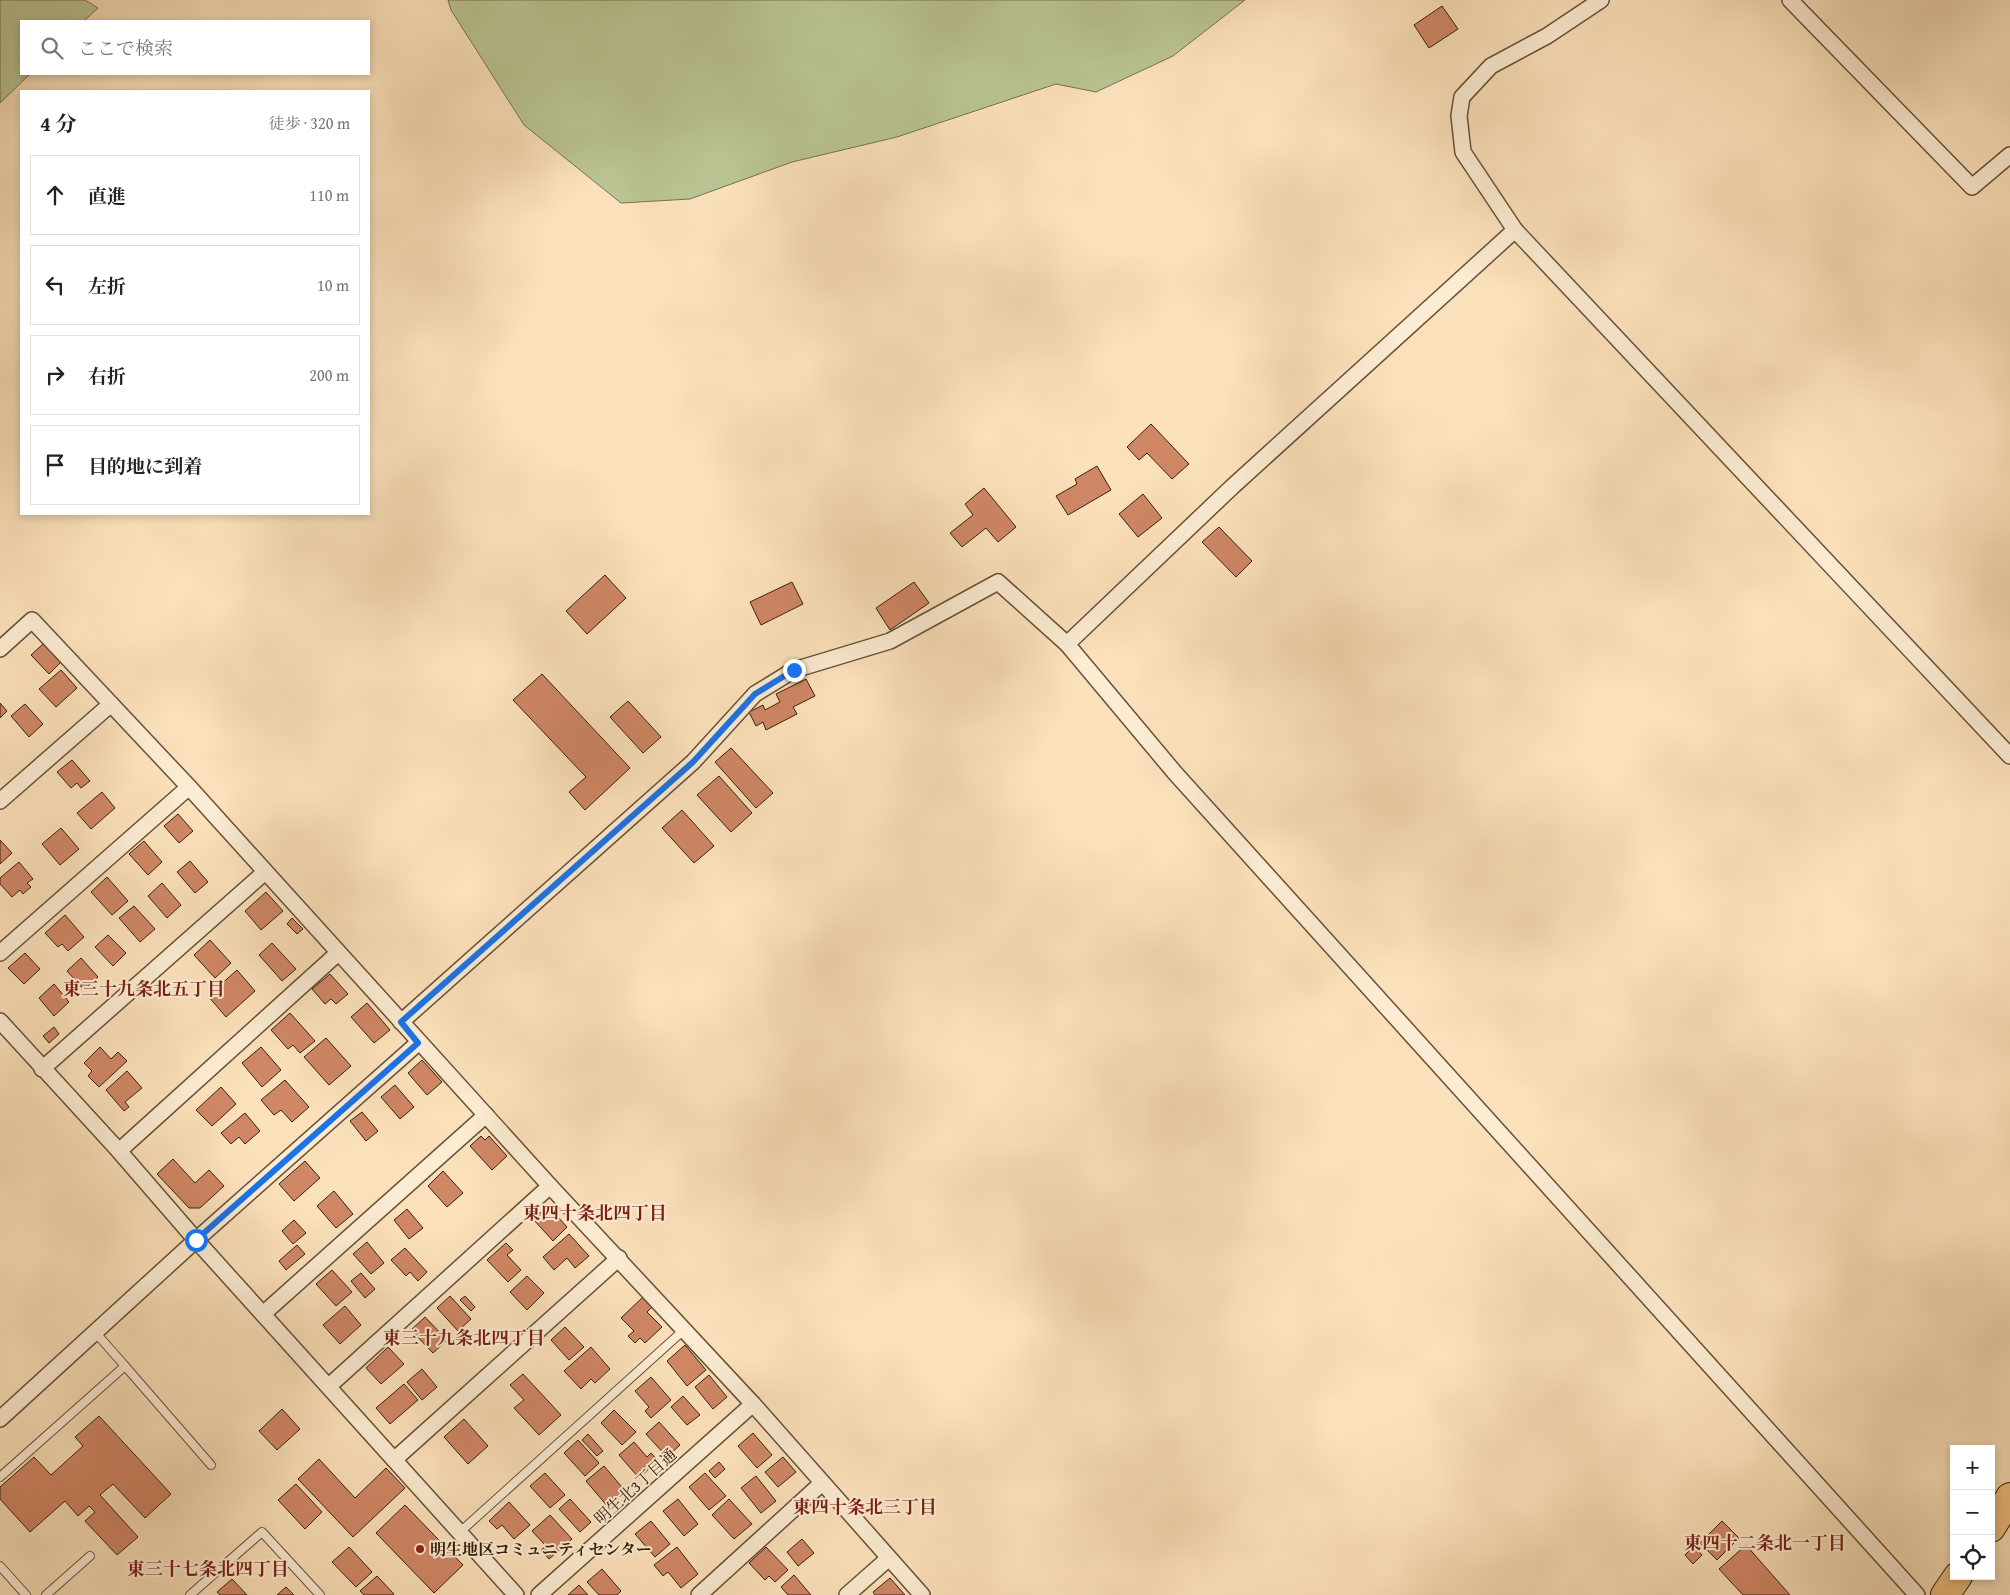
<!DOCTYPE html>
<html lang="ja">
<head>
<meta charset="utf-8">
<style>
  :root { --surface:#fff; --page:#f6f6f6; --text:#222; --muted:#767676; --line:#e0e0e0 }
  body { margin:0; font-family:"Gentium Book Plus","Noto Serif JP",serif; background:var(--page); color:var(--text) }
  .controls { position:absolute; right:15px; bottom:15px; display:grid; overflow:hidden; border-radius:0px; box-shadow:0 2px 8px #0003 }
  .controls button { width:45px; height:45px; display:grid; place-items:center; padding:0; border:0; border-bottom:1px solid var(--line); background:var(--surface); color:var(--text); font:25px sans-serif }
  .stop { position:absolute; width:15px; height:15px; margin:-11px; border:4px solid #1a73e8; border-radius:50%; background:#fff }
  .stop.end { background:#1a73e8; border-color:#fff; box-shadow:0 1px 5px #0008 }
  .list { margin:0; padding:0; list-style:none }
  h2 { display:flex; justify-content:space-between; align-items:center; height:65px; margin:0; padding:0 20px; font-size:21px }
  h2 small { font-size:16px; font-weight:400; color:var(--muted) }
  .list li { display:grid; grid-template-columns:32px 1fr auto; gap:15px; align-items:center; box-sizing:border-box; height:80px; margin:0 10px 10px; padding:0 10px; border:1px solid var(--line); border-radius:0px }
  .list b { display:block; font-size:19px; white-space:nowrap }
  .list em { font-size:16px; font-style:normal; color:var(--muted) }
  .icon { flex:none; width:28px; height:28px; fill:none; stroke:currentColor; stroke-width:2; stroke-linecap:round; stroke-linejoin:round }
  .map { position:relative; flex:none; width:2010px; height:1595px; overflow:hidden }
  .search { position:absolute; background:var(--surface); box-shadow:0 2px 8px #0003; left:20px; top:20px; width:350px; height:55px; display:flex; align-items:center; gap:12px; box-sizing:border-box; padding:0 18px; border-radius:0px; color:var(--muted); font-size:19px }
  .panel { position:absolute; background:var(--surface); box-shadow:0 2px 8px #0003; left:20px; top:90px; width:350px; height:425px; border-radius:0px }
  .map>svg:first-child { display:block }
  .green { fill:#bac493; stroke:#78724f }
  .building { fill:#d08766; stroke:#37210b }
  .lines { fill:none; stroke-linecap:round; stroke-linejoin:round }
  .lane-casing { stroke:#685137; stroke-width:10 }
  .street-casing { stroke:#685137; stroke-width:18 }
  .highway-casing { stroke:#37210b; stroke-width:30 }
  .lane { stroke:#fcecd3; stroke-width:8 }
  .street { stroke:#fcecd3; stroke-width:15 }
  .highway { stroke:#eec07e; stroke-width:28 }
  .route { stroke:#1a73e8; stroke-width:6 }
  .poi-dot { fill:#8f2418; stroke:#fcecd3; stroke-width:2 }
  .labels { text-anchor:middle; stroke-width:4; stroke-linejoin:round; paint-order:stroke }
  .street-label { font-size:16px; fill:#37210b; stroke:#fcecd3 }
  .poi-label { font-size:16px; font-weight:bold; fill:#37210b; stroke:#fcecd3; text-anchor:start }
  .neighbourhood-label { font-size:18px; font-weight:bold; fill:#7a1f14; stroke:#fcecd3 }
</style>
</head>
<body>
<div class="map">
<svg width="2010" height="1595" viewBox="0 0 2010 1595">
  <rect width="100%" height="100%" fill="#fbe1bb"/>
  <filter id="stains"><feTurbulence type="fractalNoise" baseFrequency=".004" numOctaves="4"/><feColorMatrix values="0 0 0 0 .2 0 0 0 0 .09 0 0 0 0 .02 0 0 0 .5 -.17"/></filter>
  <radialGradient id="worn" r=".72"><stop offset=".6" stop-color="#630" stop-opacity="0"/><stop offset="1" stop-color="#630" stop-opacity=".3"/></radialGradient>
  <g class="green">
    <polygon points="0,0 85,0 98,8 84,21 21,21 21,74 30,74 0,103"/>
    <polygon points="448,0 1245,0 1173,56 1096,92 1056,84 897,137 792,162 690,199 621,203 524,125 451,10"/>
  </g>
  <g class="building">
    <polygon points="1442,6 1458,29 1429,48 1414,25"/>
    <polygon points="1151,424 1189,464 1172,479 1147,453 1139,460 1127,447"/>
    <polygon points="1097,466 1111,490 1068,515 1056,496 1077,484 1075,479"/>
    <polygon points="984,488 1016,527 998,542 986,528 962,547 950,533 973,515 965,504"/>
    <polygon points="1143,494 1162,518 1138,537 1119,514"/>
    <polygon points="1219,527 1252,561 1236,577 1202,542"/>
    <polygon points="605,575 626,598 587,634 566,611"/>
    <polygon points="792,582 803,604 761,625 750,602"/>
    <polygon points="914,582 929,603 890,630 876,608"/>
    <polygon points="43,644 61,662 49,674 31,655"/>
    <polygon points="61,670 77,688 56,707 39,689"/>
    <polygon points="542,674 630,768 585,810 569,792 586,777 513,700"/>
    <polygon points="806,679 815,696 793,707 797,714 766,730 763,722 756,726 749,712 763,705 765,710 780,702 776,694"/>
    <polygon points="628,701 661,737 643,753 610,717"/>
    <polygon points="0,703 7,711 0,718"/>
    <polygon points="25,704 43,724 29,737 11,716"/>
    <polygon points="731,748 773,793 756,808 715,762"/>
    <polygon points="72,760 90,781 81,788 77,783 71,788 57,772"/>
    <polygon points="719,776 752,813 731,832 697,795"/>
    <polygon points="102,792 115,808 91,829 77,813"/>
    <polygon points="682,810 714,846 694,863 662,828"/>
    <polygon points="178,814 193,831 179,843 164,826"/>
    <polygon points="61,828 79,849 60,865 42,844"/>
    <polygon points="0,840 12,853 0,864"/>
    <polygon points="144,841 162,862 148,875 129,854"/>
    <polygon points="190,861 208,882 195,893 177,872"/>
    <polygon points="19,862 33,879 27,883 31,887 23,894 20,890 12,897 0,884 0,878"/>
    <polygon points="107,877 128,901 112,915 91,892"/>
    <polygon points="162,883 181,905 167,918 148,896"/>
    <polygon points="266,892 283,911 261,930 245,911"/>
    <polygon points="134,906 155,929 140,942 119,918"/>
    <polygon points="65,915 84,937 68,951 62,944 58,947 45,933"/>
    <polygon points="292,918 303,929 297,934 287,924"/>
    <polygon points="108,935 126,953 113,966 95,947"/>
    <polygon points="210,940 231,963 215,978 194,955"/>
    <polygon points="272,943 296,969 282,981 259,955"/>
    <polygon points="25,953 40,969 24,984 8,968"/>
    <polygon points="81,958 98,977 84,990 67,971"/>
    <polygon points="237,970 255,991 226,1017 208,996"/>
    <polygon points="330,974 348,994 336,1004 331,999 325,1004 312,989"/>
    <polygon points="54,984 69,1002 54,1016 39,998"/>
    <polygon points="367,1003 390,1030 374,1043 351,1017"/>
    <polygon points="290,1013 315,1041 300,1053 293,1045 288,1049 271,1030"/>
    <polygon points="54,1027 59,1034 49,1043 43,1036"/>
    <polygon points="326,1038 351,1066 329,1085 304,1057"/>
    <polygon points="100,1047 111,1059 118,1052 127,1061 99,1087 88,1076 92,1071 84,1063"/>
    <polygon points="261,1047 281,1070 262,1087 242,1063"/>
    <polygon points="422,1060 442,1082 427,1095 408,1073"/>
    <polygon points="127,1071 142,1088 125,1102 129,1107 124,1111 106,1090"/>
    <polygon points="285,1080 309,1107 292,1122 281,1110 274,1115 261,1100"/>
    <polygon points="395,1085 414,1107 400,1119 381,1097"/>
    <polygon points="221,1087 236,1104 212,1126 196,1110"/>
    <polygon points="362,1112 378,1131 366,1141 350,1121"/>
    <polygon points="245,1113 260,1131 245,1144 239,1137 231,1144 221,1133"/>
    <polygon points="481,1136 485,1140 489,1136 507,1156 492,1170 470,1146"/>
    <polygon points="173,1159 195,1183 209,1170 224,1186 200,1208 189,1208 157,1174"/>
    <polygon points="305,1161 320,1178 294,1201 279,1184"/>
    <polygon points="443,1171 463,1193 447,1207 428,1186"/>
    <polygon points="334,1191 353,1214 336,1228 317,1206"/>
    <polygon points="548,1206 567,1227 553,1241 533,1219"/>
    <polygon points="407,1209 423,1228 409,1239 394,1220"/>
    <polygon points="294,1220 306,1233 293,1244 282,1231"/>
    <polygon points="569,1234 589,1256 575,1268 567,1258 554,1270 543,1257"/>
    <polygon points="367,1242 384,1263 371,1274 353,1254"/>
    <polygon points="506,1243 513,1250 507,1255 521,1270 508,1282 487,1260"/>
    <polygon points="297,1245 305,1254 286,1270 279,1261"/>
    <polygon points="405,1248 427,1272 418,1281 410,1272 406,1276 391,1260"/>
    <polygon points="332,1270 352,1292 336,1306 316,1284"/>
    <polygon points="361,1273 375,1289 365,1298 351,1281"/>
    <polygon points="527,1276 544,1293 527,1310 510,1292"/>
    <polygon points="450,1296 471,1319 458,1331 437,1308"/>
    <polygon points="465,1296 475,1307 471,1311 460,1300"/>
    <polygon points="643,1297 652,1307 647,1312 662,1327 645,1343 640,1338 635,1343 628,1336 634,1331 621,1318"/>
    <polygon points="345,1306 361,1325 340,1344 323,1325"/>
    <polygon points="425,1317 447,1340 433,1353 411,1330"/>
    <polygon points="565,1327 584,1347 569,1360 551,1340"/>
    <polygon points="685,1345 706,1370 687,1386 667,1361"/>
    <polygon points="388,1347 404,1364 381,1384 366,1368"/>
    <polygon points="591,1347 610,1369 595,1383 591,1379 581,1389 564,1371"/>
    <polygon points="422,1369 437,1387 422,1400 407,1382"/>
    <polygon points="523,1374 561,1415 539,1435 514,1408 524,1400 510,1385"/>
    <polygon points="709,1375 727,1397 713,1409 695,1387"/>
    <polygon points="651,1377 671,1400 651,1418 645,1411 649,1407 635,1391"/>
    <polygon points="404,1384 418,1400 390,1424 376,1408"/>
    <polygon points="683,1396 700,1415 687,1425 671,1407"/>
    <polygon points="282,1409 300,1429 277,1450 259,1431"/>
    <polygon points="614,1410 636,1432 622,1445 601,1423"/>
    <polygon points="99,1416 171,1494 145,1518 113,1484 100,1495 138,1537 117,1555 85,1521 95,1512 89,1506 78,1516 65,1501 30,1532 0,1499 0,1487 34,1457 51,1475 83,1446 75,1437"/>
    <polygon points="464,1419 488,1446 468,1464 444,1437"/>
    <polygon points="659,1422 680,1445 667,1457 646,1434"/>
    <polygon points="753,1433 772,1455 757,1468 738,1446"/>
    <polygon points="588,1434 603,1451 597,1456 582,1440"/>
    <polygon points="578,1440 599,1463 585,1476 564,1453"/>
    <polygon points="634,1442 647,1457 651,1453 658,1461 639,1478 619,1455"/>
    <polygon points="783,1457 796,1472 778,1487 765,1472"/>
    <polygon points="319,1459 355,1498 386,1468 405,1488 353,1537 298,1479"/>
    <polygon points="719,1462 725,1469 715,1478 709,1471"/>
    <polygon points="604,1466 626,1492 608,1507 586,1481"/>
    <polygon points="545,1473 565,1495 550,1508 530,1486"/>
    <polygon points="705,1473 726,1496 709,1510 689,1487"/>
    <polygon points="756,1476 776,1501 761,1513 741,1488"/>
    <polygon points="296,1484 322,1512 305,1529 278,1500"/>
    <polygon points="570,1499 591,1522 580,1532 559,1509"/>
    <polygon points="678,1499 698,1524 684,1536 663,1511"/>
    <polygon points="729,1499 752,1524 734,1539 712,1515"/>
    <polygon points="509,1502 530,1525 514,1539 502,1525 497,1529 489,1521"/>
    <polygon points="405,1505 463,1565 434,1593 376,1533"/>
    <polygon points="550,1515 572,1539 549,1559 541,1550 546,1546 532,1531"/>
    <polygon points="651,1521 670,1544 655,1557 635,1534"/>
    <polygon points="1722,1521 1739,1538 1717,1560 1700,1543"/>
    <polygon points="802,1539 814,1553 798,1566 787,1552"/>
    <polygon points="1746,1545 1790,1595 1743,1595 1719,1569"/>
    <polygon points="1694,1546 1702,1555 1693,1564 1685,1555"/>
    <polygon points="349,1547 372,1572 356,1587 332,1562"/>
    <polygon points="677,1547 698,1574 681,1588 668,1572 663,1576 654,1565"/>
    <polygon points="766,1547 788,1570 775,1582 769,1576 765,1580 749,1563"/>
    <polygon points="602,1569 621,1591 617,1595 599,1595 587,1582"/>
    <polygon points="794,1575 811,1595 788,1595 781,1587"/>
    <polygon points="377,1576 394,1594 393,1595 364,1595 360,1591"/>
    <polygon points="890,1578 905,1595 875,1595 873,1592"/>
    <polygon points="232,1579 247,1595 220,1595 217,1592"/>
    <polygon points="579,1585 588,1595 568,1595"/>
    <polygon points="286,1587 294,1595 277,1595"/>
  </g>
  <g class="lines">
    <g class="lane-casing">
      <g id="lane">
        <polyline points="125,1366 211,1465"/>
        <polyline points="0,1477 125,1366 95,1332"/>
        <polyline points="460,1532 685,1329"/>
        <polyline points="0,1566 26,1595"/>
        <polyline points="46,1595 90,1556"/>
        <polyline points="190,1595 262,1532 320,1595"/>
      </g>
    </g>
    <g class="street-casing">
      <g id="street">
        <polyline points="1601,0 1547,36 1491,66 1462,97 1459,116 1463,152 1515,230 2010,756"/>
        <polyline points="1790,0 1972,187 2010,155"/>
        <polyline points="1067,644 1232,487 1515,230"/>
        <polyline points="0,649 32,620 189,787 550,1186 753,1404 922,1595"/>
        <polyline points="0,801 111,704"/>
        <polyline points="0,953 189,787"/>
        <polyline points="0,1021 119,1151 196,1240 516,1595"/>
        <polyline points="401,1022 693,762 755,694 794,670 890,641 998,582 1067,644 1175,773 1917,1595"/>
        <polyline points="42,1069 265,872"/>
        <polyline points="119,1151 338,953"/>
        <polyline points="263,1314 486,1115"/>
        <polyline points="329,1386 550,1186"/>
        <polyline points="0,1419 196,1240 418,1043"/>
        <polyline points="395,1459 619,1258"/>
        <polyline points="539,1595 753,1404"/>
        <polyline points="699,1595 822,1483"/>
        <polyline points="847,1595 889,1558"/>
      </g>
    </g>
    <g class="highway-casing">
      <g id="highway">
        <polyline points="1991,1528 2010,1497"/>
        <polyline points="1945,1595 1958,1576"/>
      </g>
    </g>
    <use href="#lane" class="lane"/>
    <use href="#street" class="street"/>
    <use href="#highway" class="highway"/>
  </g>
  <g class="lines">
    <polyline class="route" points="196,1240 418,1043 401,1022 693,762 755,694 794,670"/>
  </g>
  <circle class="poi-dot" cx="420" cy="1549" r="5"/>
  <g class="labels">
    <g class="street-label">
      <text transform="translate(635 1486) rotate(-42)" y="6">明生北3丁目通</text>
    </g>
    <g class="poi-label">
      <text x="430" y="1555">明生地区コミュニティセンター</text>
    </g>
    <g class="neighbourhood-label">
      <text x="144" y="995">東三十九条北五丁目</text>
      <text x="595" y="1219">東四十条北四丁目</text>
      <text x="464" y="1344">東三十九条北四丁目</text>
      <text x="865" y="1513">東四十条北三丁目</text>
      <text x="1765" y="1549">東四十二条北一丁目</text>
      <text x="208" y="1575">東三十七条北四丁目</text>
    </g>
  </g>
  <rect width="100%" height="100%" filter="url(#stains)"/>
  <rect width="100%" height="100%" fill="url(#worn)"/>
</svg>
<div class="controls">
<button>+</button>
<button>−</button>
<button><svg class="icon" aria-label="locate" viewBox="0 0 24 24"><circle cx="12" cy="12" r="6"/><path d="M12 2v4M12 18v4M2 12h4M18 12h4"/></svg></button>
</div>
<div class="stop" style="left:196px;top:1240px"></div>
<div class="stop end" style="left:794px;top:670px"></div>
<div class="search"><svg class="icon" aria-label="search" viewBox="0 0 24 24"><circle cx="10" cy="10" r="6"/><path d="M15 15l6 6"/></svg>ここで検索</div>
<section class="panel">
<h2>4 分<small>徒歩 · 320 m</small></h2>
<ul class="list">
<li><svg class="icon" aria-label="ahead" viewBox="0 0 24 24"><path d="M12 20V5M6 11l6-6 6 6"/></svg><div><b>直進</b></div><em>110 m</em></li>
<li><svg class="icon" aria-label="left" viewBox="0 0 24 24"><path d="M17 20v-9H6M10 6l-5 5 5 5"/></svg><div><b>左折</b></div><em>10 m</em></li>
<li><svg class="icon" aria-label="right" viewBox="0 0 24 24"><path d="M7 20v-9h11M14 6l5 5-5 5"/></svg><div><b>右折</b></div><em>200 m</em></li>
<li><svg class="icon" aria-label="arrive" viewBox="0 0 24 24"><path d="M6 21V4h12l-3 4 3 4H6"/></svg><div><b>目的地に到着</b></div></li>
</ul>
</section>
</div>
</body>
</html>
